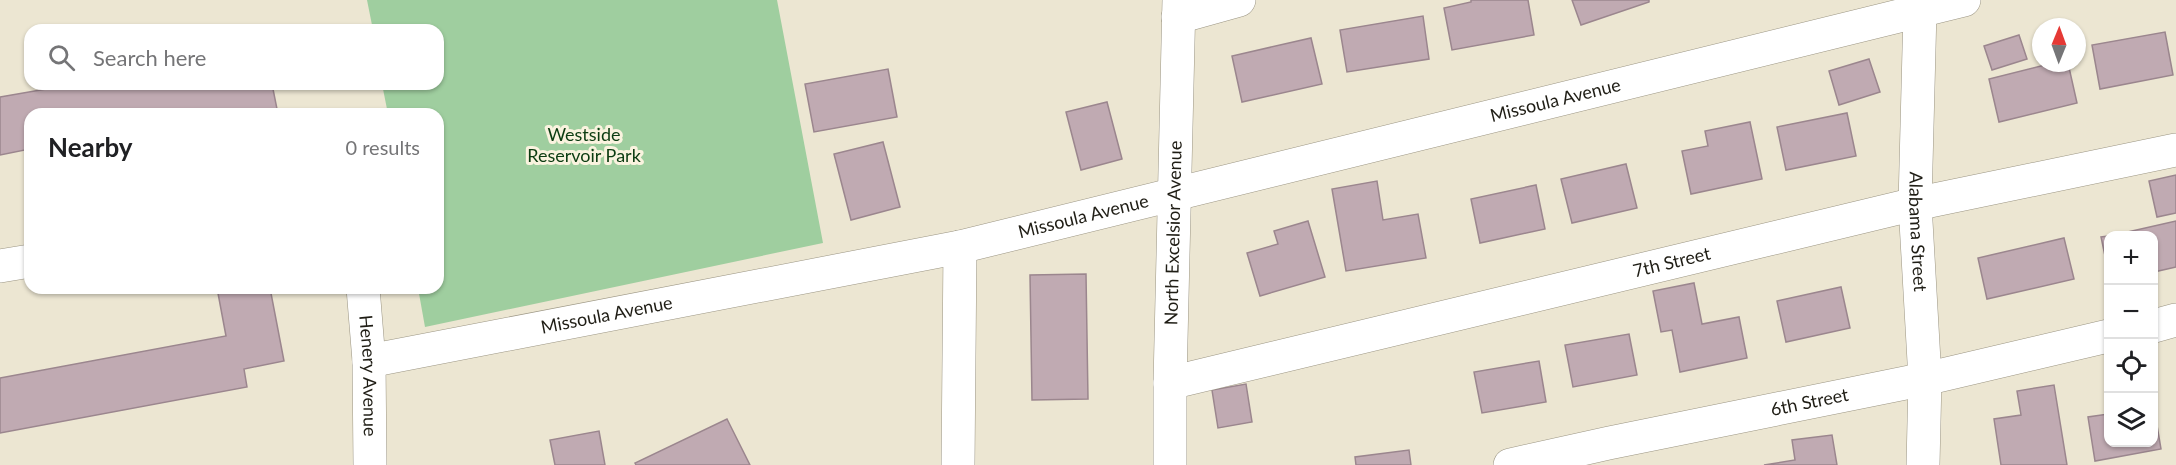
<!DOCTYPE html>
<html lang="en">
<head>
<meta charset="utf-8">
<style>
  :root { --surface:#fff; --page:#f2f2f2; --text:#202124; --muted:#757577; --line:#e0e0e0 }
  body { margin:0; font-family:Lato,sans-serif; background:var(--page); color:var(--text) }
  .controls { position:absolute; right:18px; bottom:18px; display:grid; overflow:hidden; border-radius:12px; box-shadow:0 2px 4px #0004 }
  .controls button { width:54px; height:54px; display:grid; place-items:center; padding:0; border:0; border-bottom:2px solid var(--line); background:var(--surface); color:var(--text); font:30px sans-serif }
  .compass { position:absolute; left:2032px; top:18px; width:54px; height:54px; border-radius:50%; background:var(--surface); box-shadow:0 2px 4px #0004; rotate:1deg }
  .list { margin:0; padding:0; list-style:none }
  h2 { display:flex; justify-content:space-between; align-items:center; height:78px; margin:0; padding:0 24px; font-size:26px }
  h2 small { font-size:20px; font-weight:400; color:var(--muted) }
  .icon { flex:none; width:33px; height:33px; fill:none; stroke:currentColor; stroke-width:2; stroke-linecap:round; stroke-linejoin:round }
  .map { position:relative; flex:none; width:2176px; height:465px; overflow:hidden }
  .search { position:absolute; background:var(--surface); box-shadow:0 2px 4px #0004; left:24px; top:24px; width:420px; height:66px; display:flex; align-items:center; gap:15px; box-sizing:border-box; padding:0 21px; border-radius:18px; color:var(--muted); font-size:22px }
  .panel { position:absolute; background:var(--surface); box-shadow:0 2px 4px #0004; left:24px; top:108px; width:420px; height:186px; border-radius:18px }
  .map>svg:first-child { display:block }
  .green { fill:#9fce9f }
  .building { fill:#c0aab2; stroke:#9b868e; stroke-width:1.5 }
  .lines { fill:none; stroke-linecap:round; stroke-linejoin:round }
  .minor-casing { stroke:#9b9583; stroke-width:34 }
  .minor { stroke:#fff; stroke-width:33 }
  .labels { text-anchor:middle; stroke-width:6; stroke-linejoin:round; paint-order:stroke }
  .street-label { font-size:18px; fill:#1f1d15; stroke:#faf3df }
  .park-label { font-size:18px; fill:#0b3c11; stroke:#faf3df }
</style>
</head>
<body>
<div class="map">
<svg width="2176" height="465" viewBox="0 0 2176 465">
  <rect width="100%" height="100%" fill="#ece6d2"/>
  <polygon class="green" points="367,0 777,0 823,243 425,327 418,288 438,288 438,114 388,114 382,84 438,84 438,30 373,30"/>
  <g class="building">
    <polygon points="1471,0 1528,0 1534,35 1452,50 1444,8 1471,2"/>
    <polygon points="1572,0 1649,0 1649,2 1581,25"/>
    <polygon points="1423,16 1429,59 1347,72 1340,30"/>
    <polygon points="2165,32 2173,75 2100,89 2092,45"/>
    <polygon points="2019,35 2027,59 1992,70 1984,46"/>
    <polygon points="1311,38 1322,84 1242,102 1232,56"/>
    <polygon points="1869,59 1880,92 1839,105 1829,71"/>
    <polygon points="2053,63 2068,63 2077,103 1999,122 1989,79"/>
    <polygon points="888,69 897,117 814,132 805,84"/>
    <polygon points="75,84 272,84 278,114 30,114 30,149 0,155 0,97"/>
    <polygon points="1107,102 1122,159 1081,170 1066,112"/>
    <polygon points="1847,113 1856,156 1786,170 1777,127"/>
    <polygon points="1750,122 1762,179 1691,194 1682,151 1708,146 1705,131"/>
    <polygon points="883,142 900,207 851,220 834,154"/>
    <polygon points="1626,164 1637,208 1572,223 1561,179"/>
    <polygon points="2176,175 2176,213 2157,217 2149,181"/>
    <polygon points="1377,181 1383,220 1418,214 1426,258 1346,271 1332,189"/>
    <polygon points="1536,185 1545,229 1480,243 1471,199"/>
    <polygon points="1308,221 1325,277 1260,296 1247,253 1278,244 1274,231"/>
    <polygon points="2176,221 2176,267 2154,272 2154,236 2110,236"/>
    <polygon points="2108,236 2108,270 2101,237"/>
    <polygon points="2064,238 2074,279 1987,299 1978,258"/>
    <polygon points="1086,274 1088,399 1032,400 1030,275"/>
    <polygon points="1694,283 1702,324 1739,317 1747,358 1680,372 1672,330 1661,332 1653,291"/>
    <polygon points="1841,287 1850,328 1786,342 1777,301"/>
    <polygon points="217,288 270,288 284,361 244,369 247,387 0,433 0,378 226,336"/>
    <polygon points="1629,334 1637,375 1573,387 1565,345"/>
    <polygon points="1539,361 1546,402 1482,413 1474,372"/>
    <polygon points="1246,384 1252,422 1218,428 1212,390"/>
    <polygon points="2054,385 2067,465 2001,465 1994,419 2021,415 2017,391"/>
    <polygon points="2154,408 2161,449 2095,461 2088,417 2108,414 2108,442 2154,442"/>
    <polygon points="727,419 750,465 636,465 635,463"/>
    <polygon points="599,431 605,465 555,465 550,440"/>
    <polygon points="1832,435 1837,465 1764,465 1795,460 1792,440"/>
    <polygon points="1409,450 1411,465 1356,465 1355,457"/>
  </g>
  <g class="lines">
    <g class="minor-casing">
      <g id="minor">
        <path id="s1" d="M1918 0 1920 10 1915 204 1925 379 1923 465"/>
        <polyline points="1178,17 1239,0"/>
        <polyline points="0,266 30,261"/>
        <path id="s2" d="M363 288 369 361 370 465"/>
        <polyline points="2154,326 2176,320"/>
        <path id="s3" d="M369 361 960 247 1964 0"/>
        <path id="s4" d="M1170 383 1915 204 2176 150"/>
        <polyline points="958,465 960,247"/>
        <path id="s5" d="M1170 465V383L1179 0"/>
        <path id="s6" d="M1510 465 1609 443 1925 379 2108 336"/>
      </g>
    </g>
    <use href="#minor" class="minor"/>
  </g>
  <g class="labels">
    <g class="street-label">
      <text dy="6" stroke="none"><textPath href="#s3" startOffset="1215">Missoula Avenue</textPath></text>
      <text dy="6" stroke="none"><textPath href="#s3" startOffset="729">Missoula Avenue</textPath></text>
      <text dy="6" stroke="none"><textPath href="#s5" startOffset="232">North Excelsior Avenue</textPath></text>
      <text dy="6" stroke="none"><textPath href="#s1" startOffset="232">Alabama Street</textPath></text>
      <text dy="6" stroke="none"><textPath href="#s4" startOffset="516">7th Street</textPath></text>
      <text dy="6" stroke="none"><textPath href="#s3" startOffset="242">Missoula Avenue</textPath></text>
      <text dy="6" stroke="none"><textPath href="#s2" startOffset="88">Henery Avenue</textPath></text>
      <text dy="6" stroke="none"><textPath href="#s6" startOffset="306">6th Street</textPath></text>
    </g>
    <g class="park-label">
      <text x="584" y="141">Westside<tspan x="584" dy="21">Reservoir Park</tspan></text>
    </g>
  </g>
</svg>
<div class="controls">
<button>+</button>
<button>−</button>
<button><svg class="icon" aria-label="locate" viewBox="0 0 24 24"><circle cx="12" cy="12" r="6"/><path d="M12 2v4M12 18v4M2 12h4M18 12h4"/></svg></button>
<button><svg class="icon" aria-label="layers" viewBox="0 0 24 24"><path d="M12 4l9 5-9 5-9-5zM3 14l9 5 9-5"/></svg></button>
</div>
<svg class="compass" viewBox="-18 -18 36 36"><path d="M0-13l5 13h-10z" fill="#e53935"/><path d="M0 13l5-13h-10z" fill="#757577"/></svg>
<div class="search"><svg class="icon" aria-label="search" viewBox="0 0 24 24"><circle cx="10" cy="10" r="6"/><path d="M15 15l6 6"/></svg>Search here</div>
<section class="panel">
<h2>Nearby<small>0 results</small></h2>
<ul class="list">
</ul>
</section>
</div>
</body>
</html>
